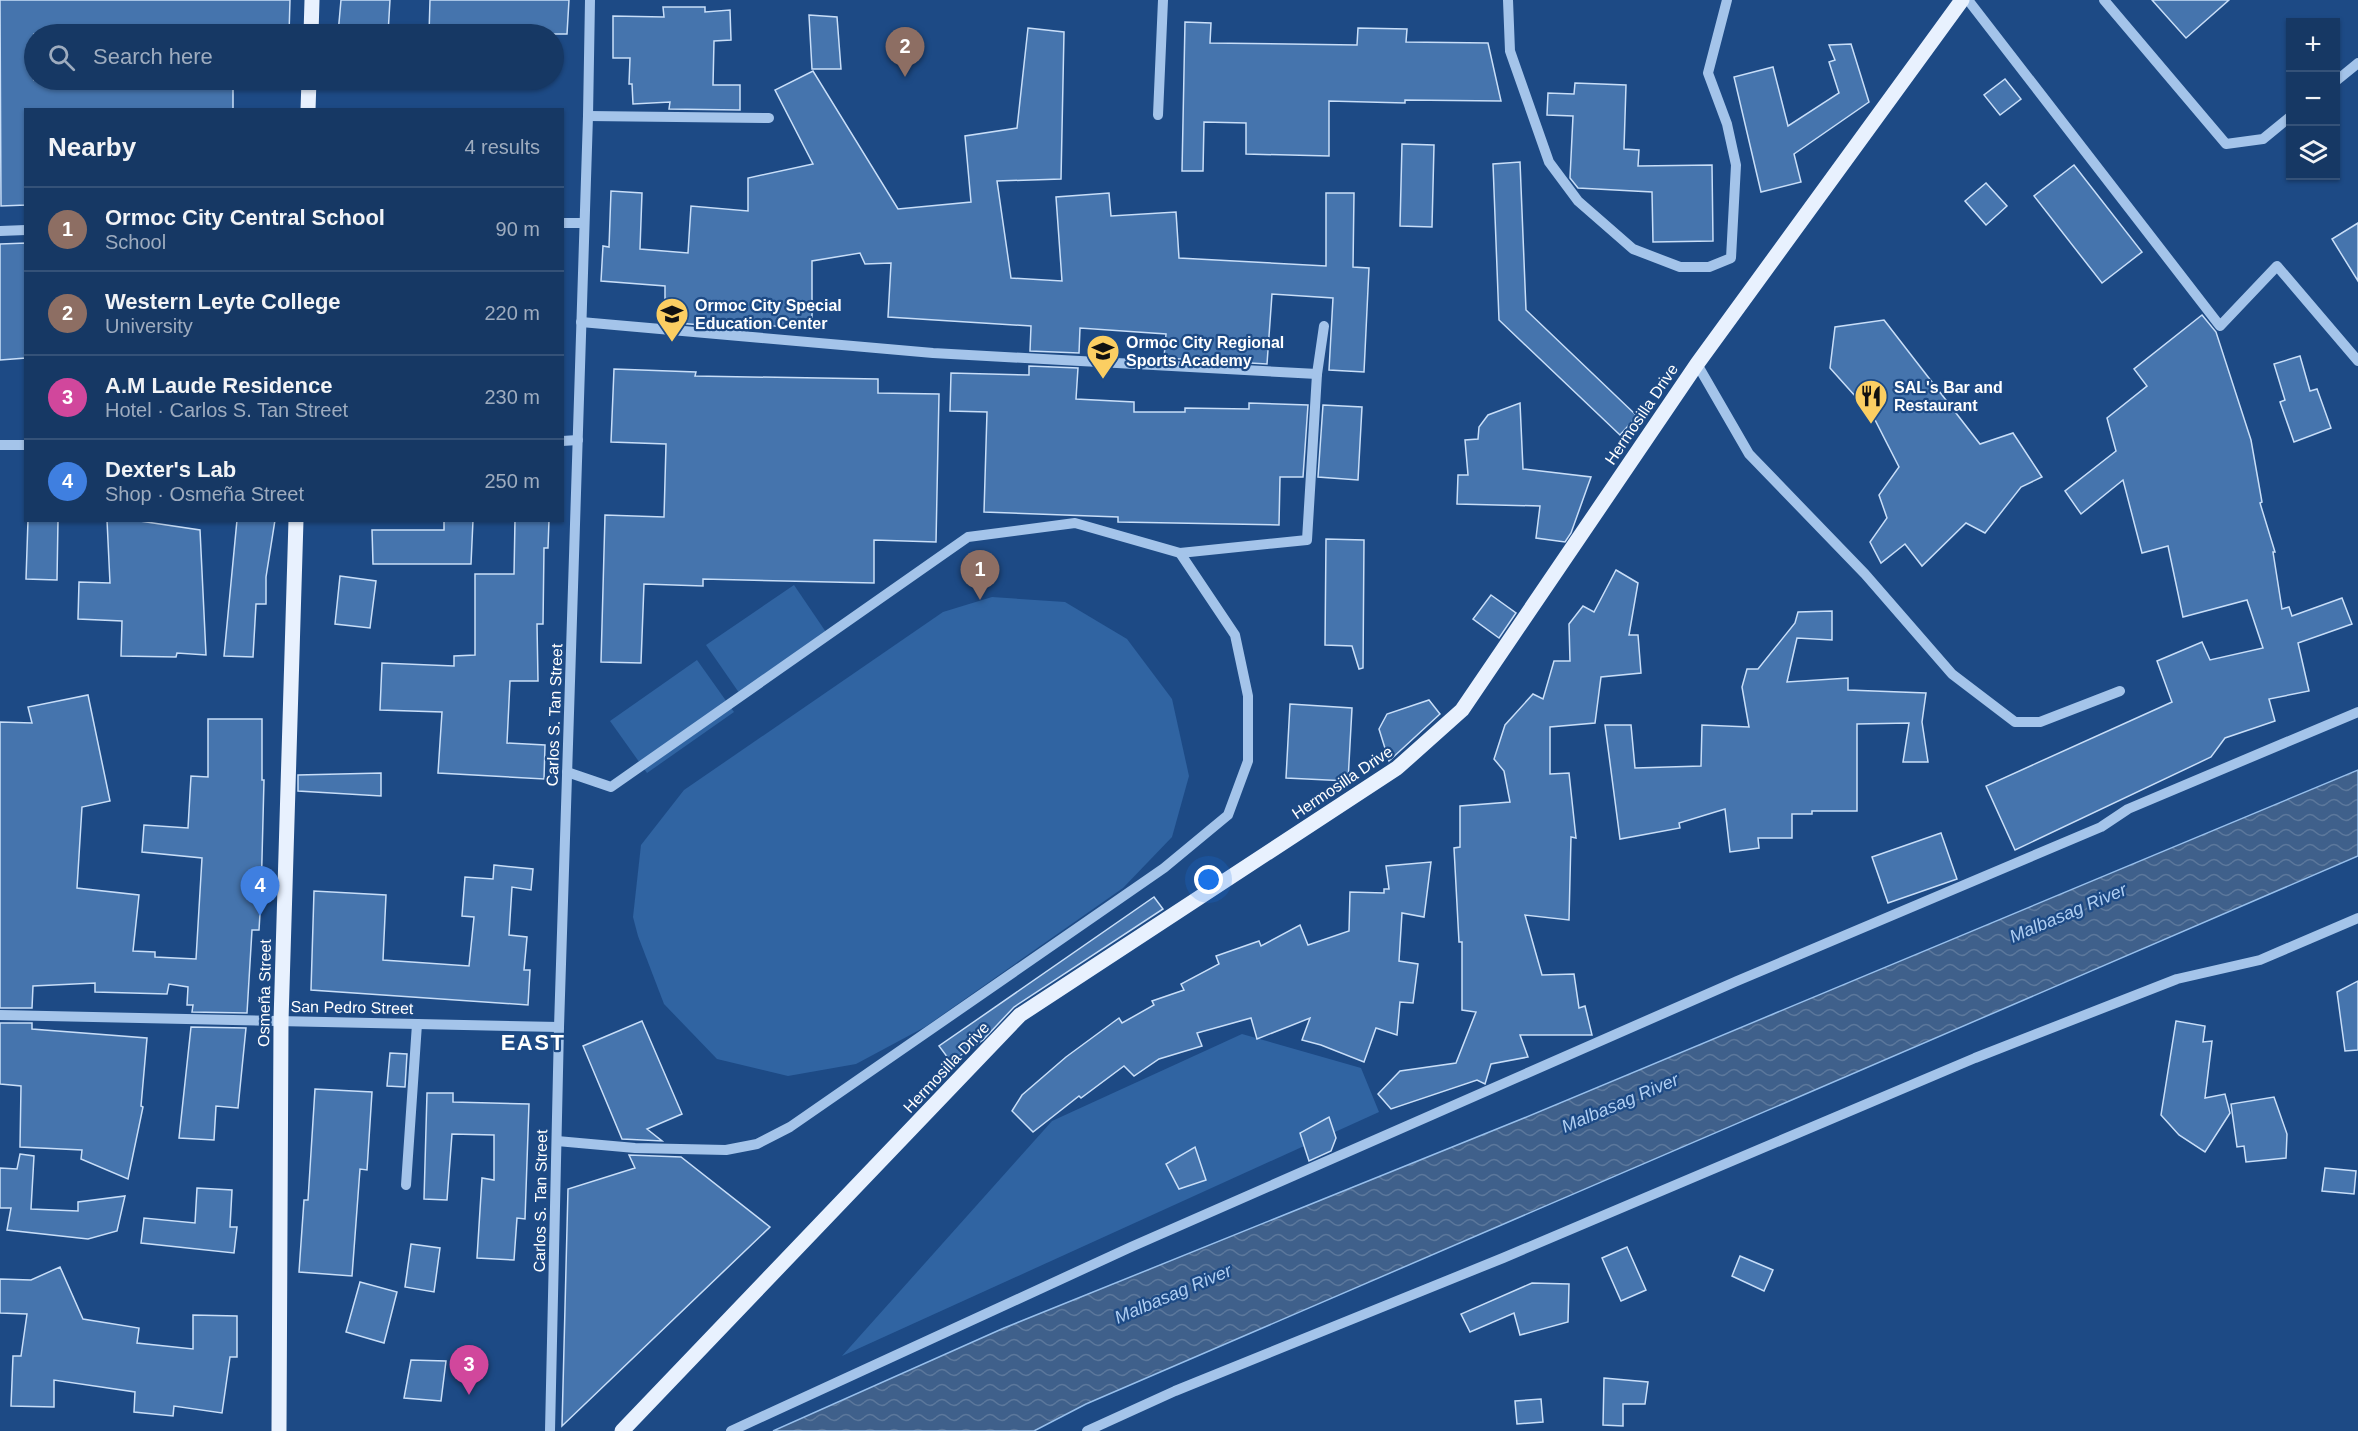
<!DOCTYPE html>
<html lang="en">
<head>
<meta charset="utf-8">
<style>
  :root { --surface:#163864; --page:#23436d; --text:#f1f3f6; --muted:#9eacbf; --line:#355278; --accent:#e69b98 }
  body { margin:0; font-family:Arial,sans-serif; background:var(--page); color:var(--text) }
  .controls { position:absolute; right:18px; top:18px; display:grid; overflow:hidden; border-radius:0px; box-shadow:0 2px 4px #0004 }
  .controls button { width:54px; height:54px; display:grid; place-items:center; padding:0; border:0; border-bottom:2px solid var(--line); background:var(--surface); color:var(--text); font:30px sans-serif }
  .you { position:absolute; left:1209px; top:880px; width:21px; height:21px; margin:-15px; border:4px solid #fff; border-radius:50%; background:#1a73e8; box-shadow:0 0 0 9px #1a73e833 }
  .badge { display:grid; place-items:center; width:39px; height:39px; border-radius:50%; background:var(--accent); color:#fff; font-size:20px; font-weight:700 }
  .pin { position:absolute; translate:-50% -50px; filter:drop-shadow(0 2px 3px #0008) }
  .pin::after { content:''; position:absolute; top:32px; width:21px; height:18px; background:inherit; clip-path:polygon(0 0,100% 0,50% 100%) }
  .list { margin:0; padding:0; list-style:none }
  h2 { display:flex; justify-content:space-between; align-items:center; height:78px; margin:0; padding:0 24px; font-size:26px }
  h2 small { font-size:20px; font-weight:400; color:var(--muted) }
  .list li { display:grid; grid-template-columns:39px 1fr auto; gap:18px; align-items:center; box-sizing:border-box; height:84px; padding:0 24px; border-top:2px solid var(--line) }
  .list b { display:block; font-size:22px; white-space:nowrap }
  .list p { margin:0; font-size:20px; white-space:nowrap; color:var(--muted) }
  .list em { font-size:20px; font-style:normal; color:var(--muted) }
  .icon { flex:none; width:33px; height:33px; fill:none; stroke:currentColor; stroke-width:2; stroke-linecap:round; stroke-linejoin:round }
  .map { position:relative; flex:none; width:2358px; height:1431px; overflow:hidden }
  .search { position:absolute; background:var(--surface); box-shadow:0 2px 4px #0004; left:24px; top:24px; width:540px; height:66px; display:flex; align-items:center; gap:15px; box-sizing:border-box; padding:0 21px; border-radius:33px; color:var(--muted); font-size:22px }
  .panel { position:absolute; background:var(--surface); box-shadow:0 2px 4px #0004; left:24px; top:108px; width:540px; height:414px; border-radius:0px }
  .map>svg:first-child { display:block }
  .green { fill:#3064a2 }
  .water { fill:url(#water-waves); stroke:#97bfec; stroke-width:1.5 }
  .building { fill:#4574ad; stroke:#c8def8; stroke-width:1.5 }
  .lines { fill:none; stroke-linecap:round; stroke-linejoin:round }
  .minor { stroke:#a4c4ea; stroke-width:10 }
  .major { stroke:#e8f1fe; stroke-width:15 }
  .labels { text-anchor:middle; stroke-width:4.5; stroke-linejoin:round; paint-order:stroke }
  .poi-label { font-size:16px; font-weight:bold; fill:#fff; stroke:#1d4a85; text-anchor:start }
  .street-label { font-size:16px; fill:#fff; stroke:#1d4a85 }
  .water-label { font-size:18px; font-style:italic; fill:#afcef2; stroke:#1d4a85 }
  .district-label { font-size:22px; font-weight:bold; letter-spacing:1.5px; fill:#fff; stroke:#1d4a85 }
</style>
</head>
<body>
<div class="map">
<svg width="2358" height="1431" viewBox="0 0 2358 1431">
  <defs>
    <pattern id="water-waves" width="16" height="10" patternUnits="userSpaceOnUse" patternTransform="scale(1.5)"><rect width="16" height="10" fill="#3f608b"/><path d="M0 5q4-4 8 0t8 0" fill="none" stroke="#5c789c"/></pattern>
  </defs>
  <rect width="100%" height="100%" fill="#1d4a85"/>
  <g class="green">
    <polygon points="794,585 830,638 742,697 706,645"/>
    <polygon points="992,597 1065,602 1127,639 1172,699 1189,776 1172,837 1123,888 925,1027 856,1064 788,1076 717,1059 664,1004 638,936 633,917 641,845 684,790 943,612"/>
    <polygon points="697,660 734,712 647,773 610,721"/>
    <polygon points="1242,1034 1361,1068 1379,1112 842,1356 1052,1121"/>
  </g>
  <polygon class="water" points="2358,770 2358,856 1086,1404 1034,1431 773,1431 1004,1328 1524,1118"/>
  <g class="building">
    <polygon points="0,0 290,0 289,34 34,34 34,80 165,80 165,88 233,88 233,110 26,110 26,205 1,206"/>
    <polygon points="341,0 390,0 388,34 338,34"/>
    <polygon points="430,0 569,0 567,34 429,34"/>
    <polygon points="2152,0 2229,0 2186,38"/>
    <polygon points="663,7 705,7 705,12 730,10 731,40 714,41 713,85 740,85 740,110 669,109 670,102 633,104 632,84 629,84 630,58 613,58 613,16 664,17"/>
    <polygon points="809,15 837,17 841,69 812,69"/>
    <polygon points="1185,22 1211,23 1210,43 1357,45 1358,28 1407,29 1406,42 1488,43 1501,101 1405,100 1405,103 1329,101 1329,156 1246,154 1246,123 1204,122 1203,171 1182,171"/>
    <polygon points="1028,28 1064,32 1061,179 997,181 1011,278 1062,281 1056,197 1109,193 1111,216 1176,212 1179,258 1326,266 1326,193 1354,193 1353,267 1369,268 1364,372 1329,370 1333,298 1272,294 1267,364 1164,358 1166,334 1080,328 1079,353 1030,351 1031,326 888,317 891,263 865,264 860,253 812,261 812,326 714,326 665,322 665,286 601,281 603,246 609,247 611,191 642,193 640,249 688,253 691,206 748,211 748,178 813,164 775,90 813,71 898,209 971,202 965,136 1017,128"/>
    <polygon points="1851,44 1869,102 1794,154 1801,182 1761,192 1734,77 1773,67 1788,126 1839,93 1829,62 1835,60 1829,45"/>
    <polygon points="2005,79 2021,99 2000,115 1984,95"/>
    <polygon points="1575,83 1626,85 1624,149 1639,150 1638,166 1712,165 1713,241 1653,242 1652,192 1578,188 1570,178 1573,116 1547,115 1548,93 1574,94"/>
    <polygon points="1402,144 1434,145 1432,227 1400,226"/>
    <polygon points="1520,162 1526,310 1637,416 1620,435 1499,320 1493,164"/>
    <polygon points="2074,165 2142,252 2102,283 2034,196"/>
    <polygon points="1986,183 2007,206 1986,225 1965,201"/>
    <polygon points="2358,223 2358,281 2332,239"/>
    <polygon points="26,243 26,358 0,360 0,244"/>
    <polygon points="2202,315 2216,332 2251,440 2262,502 2260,503 2275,552 2273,552 2282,609 2289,607 2292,616 2342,598 2352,624 2298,643 2309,691 2269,699 2275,721 2225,738 2211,757 2015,850 1986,786 2172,702 2157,661 2202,642 2210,660 2263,648 2247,600 2183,617 2168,546 2142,553 2123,480 2081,514 2065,491 2116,451 2107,418 2147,386 2134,369"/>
    <polygon points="1884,320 1980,444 2013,433 2042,477 2021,487 1985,533 1966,523 1922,566 1905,544 1881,563 1870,542 1887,518 1879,495 1899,467 1873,416 1830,368 1835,327"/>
    <polygon points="2300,356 2310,391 2317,389 2331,428 2294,442 2280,402 2285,400 2274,364"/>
    <polygon points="1029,366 1078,368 1076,399 1134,402 1134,412 1185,412 1185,408 1249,409 1249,403 1308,405 1303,477 1280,477 1279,525 1118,522 1118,517 984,512 987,412 950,411 951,373 1029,375"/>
    <polygon points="614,369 696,372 695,376 878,379 878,393 939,394 936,542 874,540 874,583 703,579 703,586 644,584 641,663 601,662 605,515 664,517 666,444 611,442"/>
    <polygon points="1520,403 1523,469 1591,477 1571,533 1565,542 1536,538 1540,506 1457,504 1458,475 1468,475 1465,440 1478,439 1479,427 1488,415"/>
    <polygon points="1323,405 1362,407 1358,480 1318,477"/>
    <polygon points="28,520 58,520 57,580 26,579"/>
    <polygon points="107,520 133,520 200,530 206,655 177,653 176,657 121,656 122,621 78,619 79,582 110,583"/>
    <polygon points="237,520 275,520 266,577 266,604 256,604 253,657 224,656"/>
    <polygon points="444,520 473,520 471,564 373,564 372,530 444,530"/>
    <polygon points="515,520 549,520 548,548 544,548 543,624 537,624 538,681 510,681 507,743 545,745 544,779 438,773 442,712 380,710 382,663 454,666 454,656 475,655 475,574 514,574"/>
    <polygon points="1326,539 1364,540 1363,668 1359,669 1352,646 1325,645"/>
    <polygon points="1616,570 1638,583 1629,635 1638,635 1641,673 1601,677 1595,723 1550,727 1550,774 1569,773 1576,838 1571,837 1569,920 1525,915 1542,975 1574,974 1579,1008 1585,1006 1592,1035 1520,1035 1528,1057 1491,1064 1485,1084 1477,1080 1391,1109 1378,1094 1400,1071 1456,1063 1476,1012 1462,1010 1462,942 1459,942 1454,848 1460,847 1460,806 1510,802 1504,771 1494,759 1505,725 1533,694 1543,699 1554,661 1570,661 1569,624 1583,606 1594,612"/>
    <polygon points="340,576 376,581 370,628 335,624"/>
    <polygon points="1491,595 1516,613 1499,638 1473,619"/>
    <polygon points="1832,611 1832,640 1797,638 1787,682 1848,678 1848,690 1926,693 1922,722 1928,762 1903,762 1909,723 1857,724 1857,811 1812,811 1812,814 1792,814 1792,838 1758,838 1759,848 1730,852 1725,809 1679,823 1680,828 1620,839 1605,725 1631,725 1635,768 1701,766 1702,725 1749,727 1742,687 1747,669 1758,669 1795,623 1798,612"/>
    <polygon points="88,695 110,801 82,807 77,888 139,895 133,951 155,952 155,957 196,959 202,858 142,852 144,825 188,828 191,776 208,777 208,719 262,719 262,780 264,780 261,897 259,930 252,930 247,1013 192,1012 193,1005 187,1005 188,987 169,984 167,994 95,992 95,983 33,986 32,1008 0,1008 0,722 32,723 28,707"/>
    <polygon points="1429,700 1440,714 1389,761 1379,729 1387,714"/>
    <polygon points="1290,704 1352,708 1348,781 1286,778"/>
    <polygon points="381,773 381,796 298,791 298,775"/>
    <polygon points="1941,833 1957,879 1888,903 1872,857"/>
    <polygon points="1431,862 1424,917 1402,913 1399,961 1418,964 1413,1003 1400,1002 1397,1035 1376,1028 1364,1062 1321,1045 1302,1040 1310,1018 1257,1039 1251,1018 1197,1033 1202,1046 1159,1059 1134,1076 1124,1066 1081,1098 1079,1096 1033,1132 1012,1111 1022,1095 1066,1057 1119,1018 1122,1023 1154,1005 1152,1001 1184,990 1181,984 1219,964 1216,956 1259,941 1261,946 1300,925 1308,945 1349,931 1350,892 1384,893 1384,889 1389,889 1386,866"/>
    <polygon points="494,865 533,869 531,890 512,887 509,935 527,937 524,970 530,970 528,1005 311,990 314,891 386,895 383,960 469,966 474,917 462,916 465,877 493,879"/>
    <polygon points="1154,897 1163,909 1014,1007 983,1040 951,1062 939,1046"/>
    <polygon points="2358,981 2358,1050 2345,1051 2337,992"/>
    <polygon points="642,1021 682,1114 647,1129 662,1141 622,1139 583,1046"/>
    <polygon points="2176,1021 2205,1026 2203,1042 2212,1041 2205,1098 2225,1094 2230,1113 2205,1152 2179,1135 2161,1115"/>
    <polygon points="0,1023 32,1023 32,1029 147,1038 141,1106 143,1107 128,1179 81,1159 82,1150 20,1147 21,1086 0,1084"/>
    <polygon points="191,1027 246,1028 238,1108 216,1106 214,1140 179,1138"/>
    <polygon points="390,1053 407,1054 405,1087 387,1086"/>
    <polygon points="315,1089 372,1092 367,1170 360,1169 352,1276 299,1272 304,1200 308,1200"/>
    <polygon points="427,1093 453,1093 453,1102 529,1104 525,1219 517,1218 514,1260 477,1258 482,1178 494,1180 494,1135 452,1134 447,1200 424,1199"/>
    <polygon points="2274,1097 2287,1134 2286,1158 2246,1162 2244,1146 2237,1147 2231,1104"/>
    <polygon points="1329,1117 1336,1138 1331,1151 1309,1161 1300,1133"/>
    <polygon points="1195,1147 1206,1180 1179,1189 1166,1164"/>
    <polygon points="20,1154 34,1156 31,1209 78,1211 78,1202 125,1196 117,1231 88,1239 7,1230 11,1208 0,1208 0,1168 17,1169"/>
    <polygon points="629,1155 681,1157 770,1227 562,1426 568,1189 635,1168"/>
    <polygon points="2325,1168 2356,1171 2354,1194 2322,1191"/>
    <polygon points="197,1188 232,1190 230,1227 237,1227 234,1253 141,1243 144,1218 195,1223"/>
    <polygon points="411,1244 440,1248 434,1292 405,1287"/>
    <polygon points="1627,1247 1646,1290 1621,1301 1602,1258"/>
    <polygon points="1740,1256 1773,1270 1764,1291 1732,1276"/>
    <polygon points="60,1267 83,1319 139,1328 137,1343 193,1349 193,1315 237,1316 237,1357 230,1357 222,1413 174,1406 173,1416 134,1412 135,1392 54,1380 54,1407 11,1406 13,1356 21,1356 27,1314 0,1313 0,1279 31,1280"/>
    <polygon points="360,1282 397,1292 384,1343 346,1332"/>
    <polygon points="1532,1283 1569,1284 1568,1322 1520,1335 1514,1313 1470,1332 1461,1314"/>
    <polygon points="411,1360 446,1361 441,1401 404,1398"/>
    <polygon points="1604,1378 1648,1382 1645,1404 1623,1404 1623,1426 1603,1425"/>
    <polygon points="1541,1399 1543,1422 1517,1424 1515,1401"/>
  </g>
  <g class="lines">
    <g class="minor">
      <polyline points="1508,0 1510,51 1549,162 1578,201 1633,249 1680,267 1709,267 1731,258 1736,165 1727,124 1708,73 1727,0"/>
      <polyline points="1968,0 2220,326 2277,266 2358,361"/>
      <polyline points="2104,0 2226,144 2263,139 2290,117"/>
      <polyline points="2336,81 2358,63"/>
      <polyline points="1158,115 1163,0"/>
      <polyline points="588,116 769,118"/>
      <polyline points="562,223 584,223"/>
      <polyline points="0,231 26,230"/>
      <polyline points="581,322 933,353 1317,374"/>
      <polyline points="1697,364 1749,454 1865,574 1952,674 2015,722 2040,722 2120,691"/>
      <polyline points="562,441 578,440"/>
      <polyline points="0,445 26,445"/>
      <polyline points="567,772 611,787 968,537 1075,523 1180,553 1307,540 1317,374 1324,326"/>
      <polyline points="0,1015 559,1027"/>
      <polyline points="557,1141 635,1148 726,1150 757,1144 790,1127 1164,868 1228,815 1248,761 1248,696 1235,635 1180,553"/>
      <polyline points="406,1185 417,1024"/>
      <polyline points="550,1431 559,1027 588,116 590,0"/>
      <polyline points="731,1431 1131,1247 1737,981 2101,827 2128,809 2358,712"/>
      <polyline points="1087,1431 1175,1391 1503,1258 1975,1058 2177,979 2260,960 2358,918"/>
    </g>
    <g class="major">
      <polyline points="311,34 312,0"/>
      <polyline points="308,110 309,80"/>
      <polyline points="279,1431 281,1021 296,520"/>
      <polyline points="622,1431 1020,1015 1397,768 1462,710 1697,364 1962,0"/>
    </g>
  </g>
  <defs>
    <g id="school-pin" transform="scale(1.725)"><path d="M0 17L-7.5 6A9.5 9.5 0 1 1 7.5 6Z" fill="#fbce62" stroke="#1d4a85"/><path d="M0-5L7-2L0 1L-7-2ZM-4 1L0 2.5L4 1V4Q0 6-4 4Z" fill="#111"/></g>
    <g id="restaurant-pin" transform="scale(1.725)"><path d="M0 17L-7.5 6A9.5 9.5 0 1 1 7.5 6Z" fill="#fbce62" stroke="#1d4a85"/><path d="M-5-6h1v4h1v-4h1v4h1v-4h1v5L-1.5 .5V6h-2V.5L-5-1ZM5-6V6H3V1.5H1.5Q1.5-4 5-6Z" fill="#111"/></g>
  </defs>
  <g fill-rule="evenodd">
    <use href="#school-pin" x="672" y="314"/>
    <use href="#school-pin" x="1103" y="351"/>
    <use href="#restaurant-pin" x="1871" y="396"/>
  </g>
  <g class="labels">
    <g class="poi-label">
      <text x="695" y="311">Ormoc City Special<tspan x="695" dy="18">Education Center</tspan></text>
      <text x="1126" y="348">Ormoc City Regional<tspan x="1126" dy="18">Sports Academy</tspan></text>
      <text x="1894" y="393">SAL's Bar and<tspan x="1894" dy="18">Restaurant</tspan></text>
    </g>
    <g class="street-label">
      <text transform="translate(1641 414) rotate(-56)" y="6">Hermosilla Drive</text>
      <text transform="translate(554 715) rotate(-88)" y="6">Carlos S. Tan Street</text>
      <text transform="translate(1342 782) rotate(-34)" y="6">Hermosilla Drive</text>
      <text transform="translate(264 993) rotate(-89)" y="6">Osmeña Street</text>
      <text transform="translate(352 1007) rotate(1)" y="6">San Pedro Street</text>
      <text transform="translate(946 1067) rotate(-47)" y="6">Hermosilla Drive</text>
      <text transform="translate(540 1201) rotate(-89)" y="6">Carlos S. Tan Street</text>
    </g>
    <g class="water-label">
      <text transform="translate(2068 913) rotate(-23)" y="6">Malbasag River</text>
      <text transform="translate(1620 1103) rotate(-23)" y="6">Malbasag River</text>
      <text transform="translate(1173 1294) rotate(-23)" y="6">Malbasag River</text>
    </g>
    <g class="district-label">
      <text x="533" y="1050">EAST</text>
    </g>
  </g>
</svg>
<div class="controls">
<button>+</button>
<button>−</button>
<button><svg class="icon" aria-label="layers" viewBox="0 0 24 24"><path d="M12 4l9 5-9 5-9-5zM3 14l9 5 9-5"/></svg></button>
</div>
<div class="you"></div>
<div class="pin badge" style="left:980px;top:600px;background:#8d6e63">1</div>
<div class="pin badge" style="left:905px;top:77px;background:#8d6e63">2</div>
<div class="pin badge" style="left:469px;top:1395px;background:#d1479c">3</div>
<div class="pin badge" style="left:260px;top:916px;background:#3f7fe0">4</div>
<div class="search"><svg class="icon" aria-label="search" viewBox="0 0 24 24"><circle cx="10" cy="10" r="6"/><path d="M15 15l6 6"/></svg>Search here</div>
<section class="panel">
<h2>Nearby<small>4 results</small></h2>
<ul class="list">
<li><span class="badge" style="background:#8d6e63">1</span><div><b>Ormoc City Central School</b><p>School</p></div><em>90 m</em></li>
<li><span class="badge" style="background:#8d6e63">2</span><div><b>Western Leyte College</b><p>University</p></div><em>220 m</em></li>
<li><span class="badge" style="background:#d1479c">3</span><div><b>A.M Laude Residence</b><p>Hotel · Carlos S. Tan Street</p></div><em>230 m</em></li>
<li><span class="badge" style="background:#3f7fe0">4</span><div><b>Dexter's Lab</b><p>Shop · Osmeña Street</p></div><em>250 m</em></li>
</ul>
</section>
</div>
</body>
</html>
